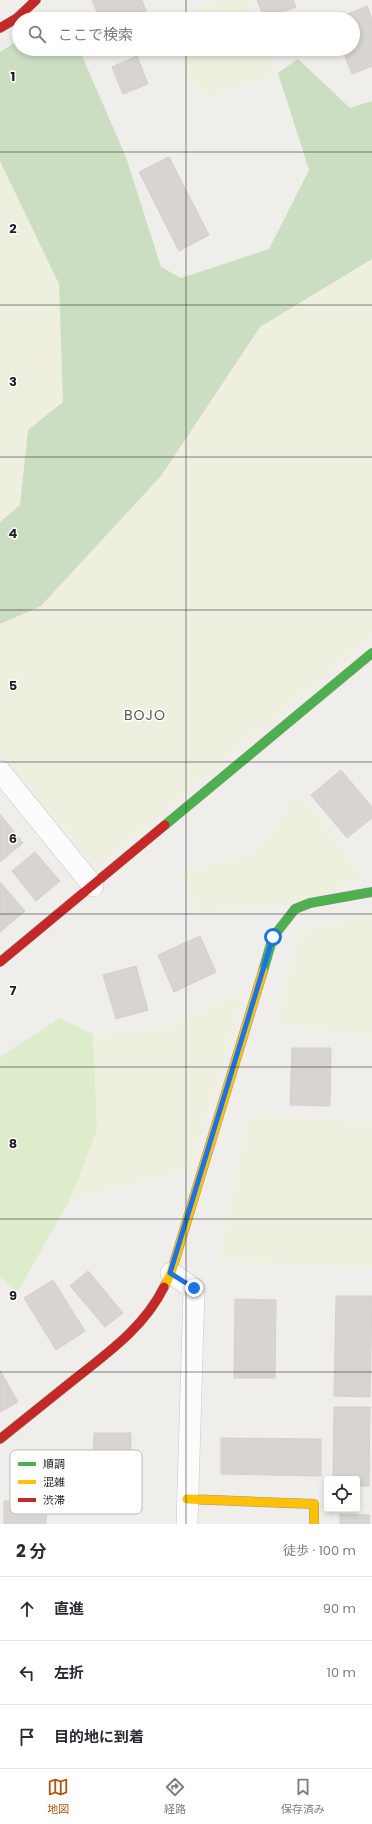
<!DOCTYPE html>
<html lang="ja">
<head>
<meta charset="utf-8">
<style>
  :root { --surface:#fff; --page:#f7f7f7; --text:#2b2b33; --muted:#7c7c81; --line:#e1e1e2; --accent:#b45309 }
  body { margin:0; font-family:Poppins,"Noto Sans JP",sans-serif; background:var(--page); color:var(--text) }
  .controls { position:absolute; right:12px; bottom:12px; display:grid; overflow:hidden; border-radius:4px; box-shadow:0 2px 6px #0003 }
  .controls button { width:36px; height:36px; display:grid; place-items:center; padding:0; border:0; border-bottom:1px solid var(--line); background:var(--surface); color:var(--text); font:20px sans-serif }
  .stop { position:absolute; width:12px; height:12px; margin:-9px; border:3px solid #1a73e8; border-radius:50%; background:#fff }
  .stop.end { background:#1a73e8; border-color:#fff; box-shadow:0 1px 4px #0008 }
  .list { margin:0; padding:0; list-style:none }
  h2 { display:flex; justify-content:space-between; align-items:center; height:52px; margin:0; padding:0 16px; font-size:17px }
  h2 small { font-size:13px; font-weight:400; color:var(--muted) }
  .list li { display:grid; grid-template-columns:26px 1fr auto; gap:12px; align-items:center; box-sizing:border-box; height:64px; padding:0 16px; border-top:1px solid var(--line) }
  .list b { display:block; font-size:15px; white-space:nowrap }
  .list em { font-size:13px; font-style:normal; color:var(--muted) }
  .icon { flex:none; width:22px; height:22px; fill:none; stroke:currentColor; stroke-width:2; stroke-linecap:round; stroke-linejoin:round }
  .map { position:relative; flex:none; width:372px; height:1524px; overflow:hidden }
  .search { position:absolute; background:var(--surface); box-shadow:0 2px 6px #0003; left:12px; right:12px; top:12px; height:44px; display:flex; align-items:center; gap:10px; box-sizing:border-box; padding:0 14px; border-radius:22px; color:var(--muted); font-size:15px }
  .sheet { height:244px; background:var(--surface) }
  nav { display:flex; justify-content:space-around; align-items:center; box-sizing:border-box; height:56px; border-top:1px solid var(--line); background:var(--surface); font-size:11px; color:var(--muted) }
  nav a { display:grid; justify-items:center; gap:2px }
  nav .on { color:var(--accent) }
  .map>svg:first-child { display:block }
  .farmland { fill:#efefdf }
  .grass { fill:#ddeccb }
  .forest { fill:#cbdec1 }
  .building { fill:#d7d4d2; stroke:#d3d0cc }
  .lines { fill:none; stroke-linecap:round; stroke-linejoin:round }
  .street-casing { stroke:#c9c8c7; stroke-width:22 }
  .fast-casing { stroke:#999a82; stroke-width:10 }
  .slow-casing { stroke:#999a82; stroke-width:10 }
  .jam-casing { stroke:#999a82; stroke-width:10 }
  .street { stroke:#fdfcfc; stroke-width:21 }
  .fast { stroke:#4caf50; stroke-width:9 }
  .slow { stroke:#ffc107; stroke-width:9 }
  .jam { stroke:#c62828; stroke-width:9 }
  .route { stroke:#1a73e8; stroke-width:5 }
  .grid { fill:none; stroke:#222; stroke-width:1; stroke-opacity:0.55 }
  .labels { text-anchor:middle; stroke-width:3; stroke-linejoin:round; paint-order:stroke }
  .quarter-label { font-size:14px; letter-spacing:1px; fill:#555; stroke:#fff }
  .key { fill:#fff; stroke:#bdbdbd; stroke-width:1 }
  .key-label { font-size:11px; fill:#222 }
  .grid-label { font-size:13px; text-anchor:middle; font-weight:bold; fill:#222; stroke:#fff; stroke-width:3; stroke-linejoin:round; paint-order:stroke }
</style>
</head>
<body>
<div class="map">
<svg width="372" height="1524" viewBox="0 0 372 1524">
  <rect width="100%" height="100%" fill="#f0eeeb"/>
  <g class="farmland">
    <polygon points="214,0 247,0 255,19 196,19 201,6"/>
    <polygon points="187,49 268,49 278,73 205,100 182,65"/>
    <polygon points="0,161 59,284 63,403 28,430 20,505 0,522"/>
    <polygon points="372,259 372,636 97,868 0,752 0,624 41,606 161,476 260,327"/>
    <polygon points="301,794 365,878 296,904 198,913 181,872 249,855"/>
    <polygon points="372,912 372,1038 276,1023 298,933"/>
    <polygon points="246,988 190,1171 70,1199 97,1130 93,1034 168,1027"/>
    <polygon points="248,1115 372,1122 372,1268 218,1261"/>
  </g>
  <polygon class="grass" points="60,1018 93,1034 97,1130 70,1199 17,1293 0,1277 0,1057"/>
  <polygon class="forest" points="19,40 19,49 79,49 126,157 161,267 181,278 269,249 309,170 278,73 298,59 350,108 372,101 372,259 260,327 161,476 41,606 0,624 0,522 20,505 28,430 63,402 59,284 0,161 0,52"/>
  <g class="building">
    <polygon points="92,0 142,0 149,19 100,19"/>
    <polygon points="257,0 293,0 296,7 265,19"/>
    <polygon points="367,6 372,19 372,66 352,74 342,49 353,49 353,19 336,19"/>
    <polygon points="137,56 148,84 123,94 112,67"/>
    <polygon points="169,157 209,235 179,251 139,172"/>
    <polygon points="341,770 372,807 372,818 347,838 311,795"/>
    <polygon points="0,814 23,843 0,862"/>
    <polygon points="35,852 60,881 36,901 12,871"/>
    <polygon points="0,882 25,911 0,932"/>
    <polygon points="200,936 216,972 174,992 158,955"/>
    <polygon points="136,966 148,1010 116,1019 103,975"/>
    <polygon points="292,1048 331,1048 330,1106 290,1105"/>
    <polygon points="88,1271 123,1313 105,1327 70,1286"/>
    <polygon points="53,1280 85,1331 56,1350 24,1298"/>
    <polygon points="336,1296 372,1296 370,1397 334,1396"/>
    <polygon points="235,1299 276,1300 275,1378 234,1378"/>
    <polygon points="0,1370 18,1402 0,1412"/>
    <polygon points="334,1407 370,1407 369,1486 357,1486 357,1479 333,1479"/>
    <polygon points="94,1433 131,1433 130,1490 92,1489"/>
    <polygon points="221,1438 321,1439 321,1476 221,1474"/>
    <polygon points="4,1501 47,1502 46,1524 4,1524"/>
    <polygon points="340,1514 370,1515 369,1524 340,1524"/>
  </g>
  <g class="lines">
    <g class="street-casing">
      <g id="street">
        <polyline points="0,771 93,886"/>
        <polyline points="171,1273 194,1289 187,1524"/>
      </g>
    </g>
    <g class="fast-casing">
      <g id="fast">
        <polyline points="165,825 372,653"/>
        <polyline points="263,971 273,937 295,909 310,903 372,892"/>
      </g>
    </g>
    <g class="slow-casing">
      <g id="slow">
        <polyline points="164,1287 171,1273 263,971"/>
        <polyline points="187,1499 314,1504 314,1524"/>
      </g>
    </g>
    <g class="jam-casing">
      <g id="jam">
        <polyline points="0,28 17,18 36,0"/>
        <polyline points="0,962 165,825"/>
        <path d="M0 1439C25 1419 51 1398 76 1378 109 1352 145 1326 164 1287"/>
      </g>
    </g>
    <use href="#street" class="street"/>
    <use href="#fast" class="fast"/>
    <use href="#slow" class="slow"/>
    <use href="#jam" class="jam"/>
  </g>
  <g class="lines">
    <polyline class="route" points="194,1288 170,1273 273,937"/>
  </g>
  <path class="grid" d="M186 0V19M186 49V1524M0 152H372M0 305H372M0 457H372M0 610H372M0 762H372M0 914H372M0 1067H372M0 1219H372M0 1372H372"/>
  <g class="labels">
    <g class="quarter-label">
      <text x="145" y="720">BOJO</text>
    </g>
  </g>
  <rect x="10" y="1450" width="132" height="64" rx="6" class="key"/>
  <rect x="18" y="1462" width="18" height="4" fill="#4caf50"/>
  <rect x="18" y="1480" width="18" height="4" fill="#ffc107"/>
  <rect x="18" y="1498" width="18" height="4" fill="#c62828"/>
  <g class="key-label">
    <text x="43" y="1468">順調</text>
    <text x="43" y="1486">混雑</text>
    <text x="43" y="1504">渋滞</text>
  </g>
  <g class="grid-label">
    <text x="13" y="81">1</text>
    <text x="13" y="233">2</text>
    <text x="13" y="386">3</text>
    <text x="13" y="538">4</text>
    <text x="13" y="690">5</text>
    <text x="13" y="843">6</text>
    <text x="13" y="995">7</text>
    <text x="13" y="1148">8</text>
    <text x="13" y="1300">9</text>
  </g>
</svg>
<div class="controls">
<button><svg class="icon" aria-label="locate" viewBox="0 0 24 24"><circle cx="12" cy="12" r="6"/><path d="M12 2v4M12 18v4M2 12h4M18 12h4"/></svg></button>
</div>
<div class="stop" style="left:273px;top:937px"></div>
<div class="stop end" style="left:194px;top:1288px"></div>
<div class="search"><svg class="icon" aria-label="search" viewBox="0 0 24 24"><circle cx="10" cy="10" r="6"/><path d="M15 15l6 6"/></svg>ここで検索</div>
</div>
<section class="sheet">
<h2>2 分<small>徒歩 · 100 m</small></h2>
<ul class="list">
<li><svg class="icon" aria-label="ahead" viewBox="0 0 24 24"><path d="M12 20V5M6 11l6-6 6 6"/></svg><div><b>直進</b></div><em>90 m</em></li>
<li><svg class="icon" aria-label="left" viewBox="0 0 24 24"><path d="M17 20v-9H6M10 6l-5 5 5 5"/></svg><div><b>左折</b></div><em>10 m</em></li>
<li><svg class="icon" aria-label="arrive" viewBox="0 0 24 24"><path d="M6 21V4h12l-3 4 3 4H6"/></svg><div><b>目的地に到着</b></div></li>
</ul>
</section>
<nav>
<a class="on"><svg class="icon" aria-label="map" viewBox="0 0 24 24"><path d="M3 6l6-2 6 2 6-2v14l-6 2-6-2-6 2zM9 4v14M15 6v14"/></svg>地図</a>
<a><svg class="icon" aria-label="directions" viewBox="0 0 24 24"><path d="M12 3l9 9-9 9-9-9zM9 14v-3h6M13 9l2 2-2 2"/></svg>経路</a>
<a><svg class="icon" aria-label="saved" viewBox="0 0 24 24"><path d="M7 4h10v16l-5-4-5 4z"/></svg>保存済み</a>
</nav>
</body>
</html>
